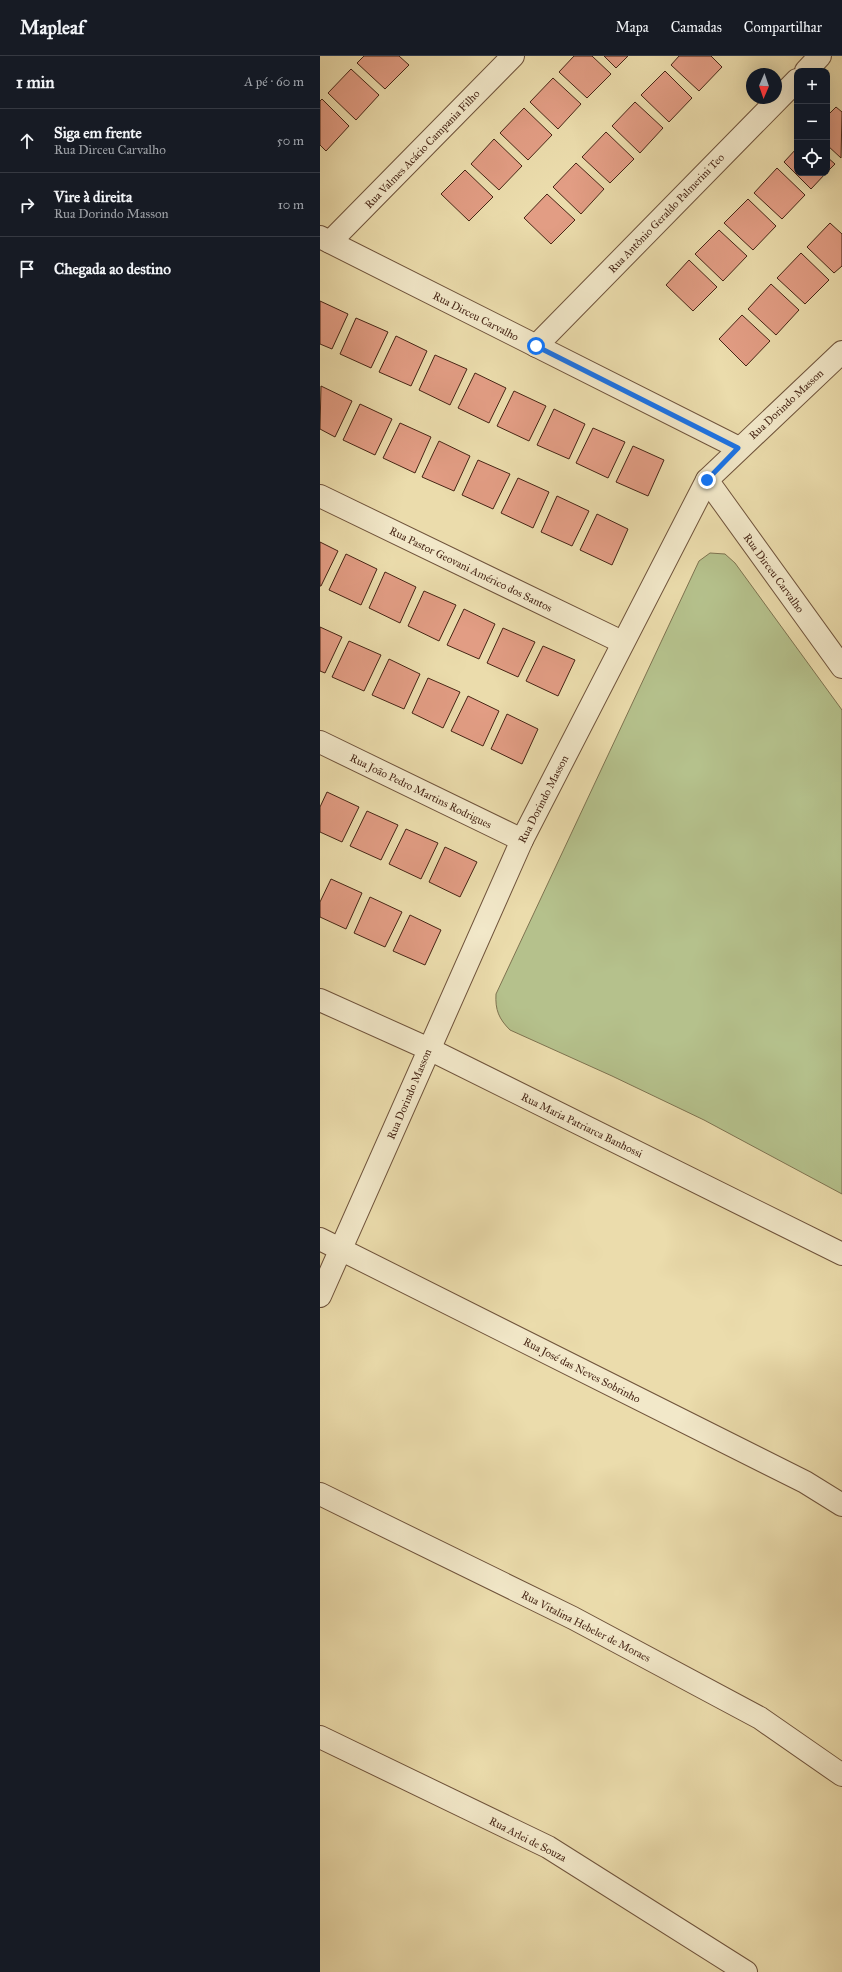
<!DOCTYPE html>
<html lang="pt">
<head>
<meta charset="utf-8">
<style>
  :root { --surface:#171b24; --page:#242831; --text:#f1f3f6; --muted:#9ea1a6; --line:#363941 }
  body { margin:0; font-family:"IM FELL Great Primer",serif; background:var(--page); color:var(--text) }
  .controls { position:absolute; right:12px; top:12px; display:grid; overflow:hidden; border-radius:8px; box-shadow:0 4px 16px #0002 }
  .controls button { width:36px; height:36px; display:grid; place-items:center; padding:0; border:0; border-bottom:1px solid var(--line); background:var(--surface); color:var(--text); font:20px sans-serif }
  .compass { position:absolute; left:426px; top:12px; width:36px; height:36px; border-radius:50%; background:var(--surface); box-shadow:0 4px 16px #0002; rotate:182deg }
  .stop { position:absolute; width:12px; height:12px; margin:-9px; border:3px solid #1a73e8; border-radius:50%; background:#fff }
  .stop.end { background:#1a73e8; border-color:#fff; box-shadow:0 1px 4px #0008 }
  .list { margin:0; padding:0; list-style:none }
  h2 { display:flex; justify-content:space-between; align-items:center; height:52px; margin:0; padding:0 16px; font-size:17px }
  h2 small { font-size:13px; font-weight:400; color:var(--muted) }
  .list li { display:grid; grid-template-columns:26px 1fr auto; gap:12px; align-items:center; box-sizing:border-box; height:64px; padding:0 16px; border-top:1px solid var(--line) }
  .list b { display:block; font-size:15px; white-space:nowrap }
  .list p { margin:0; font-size:13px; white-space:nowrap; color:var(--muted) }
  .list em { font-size:13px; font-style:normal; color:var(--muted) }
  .icon { flex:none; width:22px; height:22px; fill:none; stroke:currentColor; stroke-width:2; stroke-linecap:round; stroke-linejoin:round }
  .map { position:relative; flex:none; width:522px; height:1916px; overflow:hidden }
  header { display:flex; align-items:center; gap:24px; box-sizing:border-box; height:56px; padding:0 20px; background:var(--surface); border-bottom:1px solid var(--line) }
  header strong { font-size:19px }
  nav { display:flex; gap:22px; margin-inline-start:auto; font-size:14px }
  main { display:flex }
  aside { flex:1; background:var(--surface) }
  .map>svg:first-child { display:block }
  .green { fill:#b5c18c; stroke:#7e7350 }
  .building { fill:#e29d84; stroke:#462515 }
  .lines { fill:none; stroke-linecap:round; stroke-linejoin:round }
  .street-casing { stroke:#6f533b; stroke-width:24 }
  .street { stroke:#f2e8c9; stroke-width:22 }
  .route { stroke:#1a73e8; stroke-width:5 }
  .labels { text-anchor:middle; stroke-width:3; stroke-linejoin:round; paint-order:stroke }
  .street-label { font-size:11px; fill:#462515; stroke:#f2e8c9 }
</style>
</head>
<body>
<header>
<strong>Mapleaf</strong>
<nav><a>Mapa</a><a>Camadas</a><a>Compartilhar</a></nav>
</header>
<main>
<aside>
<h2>1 min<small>A pé · 60 m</small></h2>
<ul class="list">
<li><svg class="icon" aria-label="ahead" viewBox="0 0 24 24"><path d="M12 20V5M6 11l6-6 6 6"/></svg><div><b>Siga em frente</b><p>Rua Dirceu Carvalho</p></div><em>50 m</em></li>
<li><svg class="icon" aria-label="right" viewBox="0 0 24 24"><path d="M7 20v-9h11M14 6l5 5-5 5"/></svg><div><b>Vire à direita</b><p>Rua Dorindo Masson</p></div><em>10 m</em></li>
<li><svg class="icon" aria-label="arrive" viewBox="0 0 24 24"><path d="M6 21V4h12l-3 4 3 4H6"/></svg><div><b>Chegada ao destino</b></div></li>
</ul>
</aside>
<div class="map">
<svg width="522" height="1916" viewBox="0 0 522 1916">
  <rect width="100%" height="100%" fill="#ebdcac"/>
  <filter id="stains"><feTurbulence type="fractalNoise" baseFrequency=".005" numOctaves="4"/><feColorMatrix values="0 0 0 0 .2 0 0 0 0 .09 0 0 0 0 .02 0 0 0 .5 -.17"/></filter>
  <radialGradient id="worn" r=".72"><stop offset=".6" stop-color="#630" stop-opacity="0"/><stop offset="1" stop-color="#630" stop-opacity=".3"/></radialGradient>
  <path class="green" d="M390 497 405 498 415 507 522 654V1138L384 1064 292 1020 190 974C179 963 175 954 176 938L379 505Z"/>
  <g class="building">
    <polygon points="44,0 79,0 89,9 65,33 37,7"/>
    <polygon points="254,0 272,0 291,18 267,42 239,16"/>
    <polygon points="284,0 308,0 296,12"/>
    <polygon points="359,0 391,0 402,11 379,35 351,9"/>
    <polygon points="31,13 59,39 36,64 8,37"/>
    <polygon points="345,15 372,42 349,66 321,39"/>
    <polygon points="233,22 261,48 238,73 210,46"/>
    <polygon points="2,43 29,70 6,95 0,89 0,45"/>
    <polygon points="315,46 343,72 320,97 292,70"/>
    <polygon points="516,51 522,56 521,102 507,89 507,60"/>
    <polygon points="204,52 232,79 208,104 180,77"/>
    <polygon points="286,76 314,103 290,127 262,101"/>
    <polygon points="174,83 202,110 179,134 151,108"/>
    <polygon points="477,92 477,117 506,117 491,133 464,106"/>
    <polygon points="507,101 515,108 507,116"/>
    <polygon points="256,107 284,133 261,158 233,131"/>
    <polygon points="457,112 485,139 462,163 434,137"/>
    <polygon points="145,114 173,141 149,165 121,138"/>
    <polygon points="227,138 255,164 231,188 204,162"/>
    <polygon points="428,143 456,170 433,194 404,167"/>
    <polygon points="510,167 522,178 522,210 514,217 487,191"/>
    <polygon points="399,174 427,200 403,225 375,198"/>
    <polygon points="481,197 509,224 485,248 457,222"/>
    <polygon points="369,204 397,231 373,255 346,229"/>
    <polygon points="451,228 479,254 456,279 428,253"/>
    <polygon points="0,245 28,258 12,293 0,288"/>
    <polygon points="422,259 450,285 426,310 399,283"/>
    <polygon points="36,262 68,276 51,312 20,298"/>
    <polygon points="76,280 107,295 91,330 59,316"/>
    <polygon points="115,299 147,313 130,349 99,334"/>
    <polygon points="155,317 186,332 169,367 138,352"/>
    <polygon points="1,330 32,345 15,381 0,373"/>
    <polygon points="194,335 226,350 209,385 177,370"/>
    <polygon points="40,348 72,363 55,399 23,384"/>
    <polygon points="234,353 265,368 249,403 217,389"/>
    <polygon points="80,367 111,381 95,417 63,402"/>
    <polygon points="273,372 305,386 288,422 256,407"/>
    <polygon points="119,385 150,400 134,435 102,421"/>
    <polygon points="313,390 344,404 328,440 296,426"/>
    <polygon points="158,404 190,418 173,453 142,439"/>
    <polygon points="198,422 229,436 213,472 181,457"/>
    <polygon points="237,440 269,455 252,490 221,476"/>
    <polygon points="277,458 308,473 292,509 260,494"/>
    <polygon points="0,486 18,495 1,530 0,530"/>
    <polygon points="26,498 57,513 41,549 9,534"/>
    <polygon points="65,516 96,531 80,567 49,552"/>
    <polygon points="104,535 136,549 119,585 88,570"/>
    <polygon points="144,553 175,568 159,603 127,589"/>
    <polygon points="0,571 22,581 5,617 0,615"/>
    <polygon points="183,572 215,586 198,621 167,607"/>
    <polygon points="29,585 61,599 44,635 12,621"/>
    <polygon points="223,590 255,604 238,640 206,625"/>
    <polygon points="69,603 100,618 84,653 52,639"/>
    <polygon points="108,622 140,636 123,672 92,657"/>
    <polygon points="148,640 179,655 163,690 131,675"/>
    <polygon points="187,658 218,673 202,708 171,693"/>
    <polygon points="7,736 39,751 22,786 0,776 0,751"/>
    <polygon points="47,755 78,769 61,804 30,790"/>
    <polygon points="86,773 118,787 101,823 69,808"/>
    <polygon points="125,791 157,806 140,841 109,826"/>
    <polygon points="11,823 42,837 26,873 0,861 0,846"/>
    <polygon points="50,841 82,856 65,891 34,877"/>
    <polygon points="90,859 121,874 105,909 73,895"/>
  </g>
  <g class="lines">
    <g class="street-casing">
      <g id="street">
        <polyline points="486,15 500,0"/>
        <polyline points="0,181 419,392"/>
        <polyline points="10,186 193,0"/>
        <polyline points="216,290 477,24"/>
        <polyline points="387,424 522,611"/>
        <polyline points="0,440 302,586"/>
        <polyline points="0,686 202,784"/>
        <polyline points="0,944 109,993 522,1198"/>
        <polyline points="0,1183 485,1426 522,1449"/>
        <polyline points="0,1240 202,784 387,424 522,296"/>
        <polyline points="0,1438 253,1562 440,1662 522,1719"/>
        <polyline points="0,1681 228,1791 426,1916"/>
      </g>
    </g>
    <use href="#street" class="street"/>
  </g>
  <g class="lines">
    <polyline class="route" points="216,290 418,392 387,424"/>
  </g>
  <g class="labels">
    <g class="street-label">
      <text transform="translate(102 93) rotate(-46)" y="4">Rua Valmes Acácio Campania Filho</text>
      <text transform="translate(346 157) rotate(-46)" y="4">Rua Antônio Geraldo Palmerini Teo</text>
      <text transform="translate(156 260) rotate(27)" y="4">Rua Dirceu Carvalho</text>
      <text transform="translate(466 348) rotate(-43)" y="4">Rua Dorindo Masson</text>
      <text transform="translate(151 513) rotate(26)" y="4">Rua Pastor Geovani Américo dos Santos</text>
      <text transform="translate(454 517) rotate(54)" y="4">Rua Dirceu Carvalho</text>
      <text transform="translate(101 735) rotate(26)" y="4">Rua João Pedro Martins Rodrigues</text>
      <text transform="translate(223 743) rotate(-63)" y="4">Rua Dorindo Masson</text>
      <text transform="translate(89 1038) rotate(-67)" y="4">Rua Dorindo Masson</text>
      <text transform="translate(262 1069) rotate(26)" y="4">Rua Maria Patriarca Banhossi</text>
      <text transform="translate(262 1314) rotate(27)" y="4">Rua José das Neves Sobrinho</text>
      <text transform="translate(266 1570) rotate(27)" y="4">Rua Vitalina Hebeler de Moraes</text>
      <text transform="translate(208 1783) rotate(27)" y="4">Rua Arlei de Souza</text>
    </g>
  </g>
  <rect width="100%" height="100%" filter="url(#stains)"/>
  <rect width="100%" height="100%" fill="url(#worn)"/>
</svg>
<div class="controls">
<button>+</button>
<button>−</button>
<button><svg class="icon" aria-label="locate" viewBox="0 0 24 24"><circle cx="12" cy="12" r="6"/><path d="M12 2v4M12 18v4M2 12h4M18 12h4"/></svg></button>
</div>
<svg class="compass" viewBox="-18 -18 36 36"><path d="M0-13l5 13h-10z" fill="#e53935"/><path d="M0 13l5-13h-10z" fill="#9ea1a6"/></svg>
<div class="stop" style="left:216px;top:290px"></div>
<div class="stop end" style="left:387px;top:424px"></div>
</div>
</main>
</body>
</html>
